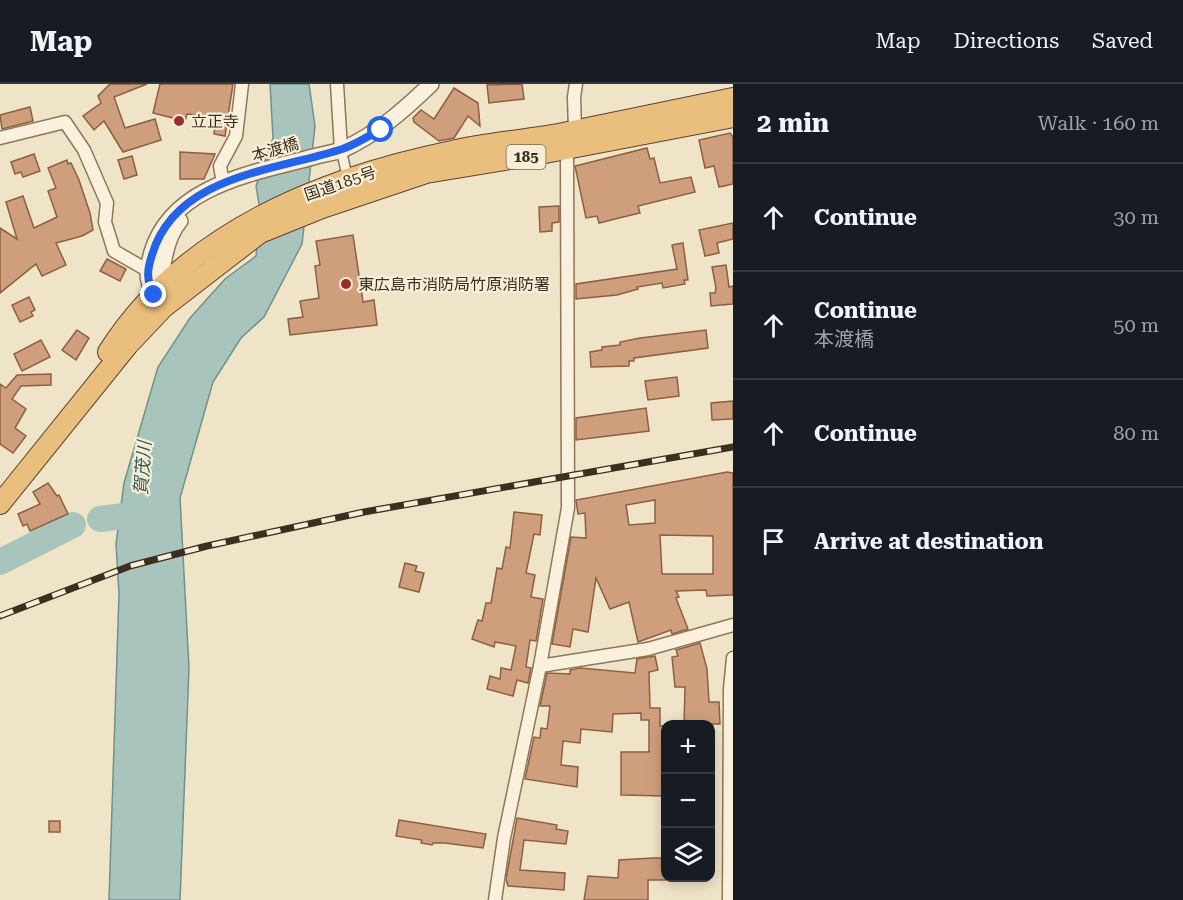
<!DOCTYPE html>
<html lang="en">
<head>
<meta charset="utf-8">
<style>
  :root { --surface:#171b24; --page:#20242c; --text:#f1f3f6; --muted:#9ea1a6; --line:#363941 }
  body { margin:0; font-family:"Roboto Serif","Noto Sans JP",serif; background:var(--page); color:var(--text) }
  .controls { position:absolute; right:18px; bottom:18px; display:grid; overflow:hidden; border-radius:12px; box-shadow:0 3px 15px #0003 }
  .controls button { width:54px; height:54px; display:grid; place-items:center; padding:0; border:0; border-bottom:2px solid var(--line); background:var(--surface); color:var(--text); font:30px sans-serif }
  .stop { position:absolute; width:18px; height:18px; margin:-14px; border:4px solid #2563eb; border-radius:50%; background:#fff }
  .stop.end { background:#2563eb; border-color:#fff; box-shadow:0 2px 6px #0008 }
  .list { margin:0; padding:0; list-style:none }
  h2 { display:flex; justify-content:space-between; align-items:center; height:78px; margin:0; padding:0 24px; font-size:26px }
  h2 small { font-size:20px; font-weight:400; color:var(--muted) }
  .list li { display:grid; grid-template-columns:39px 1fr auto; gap:18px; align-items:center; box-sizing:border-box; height:108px; padding:0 24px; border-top:2px solid var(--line) }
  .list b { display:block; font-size:22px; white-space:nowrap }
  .list p { margin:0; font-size:20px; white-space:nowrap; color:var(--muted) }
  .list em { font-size:20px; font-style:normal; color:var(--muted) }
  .icon { flex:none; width:33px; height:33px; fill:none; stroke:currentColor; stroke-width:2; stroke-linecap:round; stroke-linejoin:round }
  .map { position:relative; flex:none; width:733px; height:816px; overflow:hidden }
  header { display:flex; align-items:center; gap:36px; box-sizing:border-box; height:84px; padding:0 30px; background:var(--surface); border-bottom:2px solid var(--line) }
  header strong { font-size:28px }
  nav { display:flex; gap:33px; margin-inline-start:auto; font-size:21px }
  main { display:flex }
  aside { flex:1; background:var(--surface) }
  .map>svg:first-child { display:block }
  .water { fill:#a9c4bc; stroke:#6f938a; stroke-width:1.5 }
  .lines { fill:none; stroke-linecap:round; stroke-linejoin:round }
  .river { stroke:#a9c4bc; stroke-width:26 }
  .building { fill:#cf9f7d; stroke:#8d5f41; stroke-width:1.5; fill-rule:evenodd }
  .pedestrian-casing { stroke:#8d765c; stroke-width:12 }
  .minor-casing { stroke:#8d765c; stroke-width:15 }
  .tertiary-casing { stroke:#8d765c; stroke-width:18 }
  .trunk-casing { stroke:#5b4430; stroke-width:22 }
  .pedestrian { stroke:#faf1dc; stroke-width:9 }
  .minor { stroke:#faf1dc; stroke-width:12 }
  .tertiary { stroke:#faf1dc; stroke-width:15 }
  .trunk { stroke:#eabe7c; stroke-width:20 }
  .rail-casing { stroke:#3d2e20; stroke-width:7 }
  .rail { stroke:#f7eed8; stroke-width:4.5; stroke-dasharray:14; stroke-linecap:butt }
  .route { stroke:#2563eb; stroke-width:8 }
  .poi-dot { fill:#9e2a2b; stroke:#f7eed8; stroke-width:2 }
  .labels { text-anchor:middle; stroke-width:4.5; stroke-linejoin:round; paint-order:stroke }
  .shield { fill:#f7eed8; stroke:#756857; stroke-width:1.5 }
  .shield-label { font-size:15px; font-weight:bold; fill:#3d2e20 }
  .poi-label { font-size:16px; fill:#3d2e20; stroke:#f7eed8; text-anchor:start }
  .street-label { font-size:16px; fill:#3d2e20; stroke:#f7eed8 }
  .water-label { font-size:18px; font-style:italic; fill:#2f5d5a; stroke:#f7eed8 }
</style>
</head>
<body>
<header>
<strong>Map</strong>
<nav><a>Map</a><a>Directions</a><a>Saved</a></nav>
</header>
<main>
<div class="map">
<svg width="733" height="816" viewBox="0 0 733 816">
  <rect width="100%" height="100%" fill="#f0e4c8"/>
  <polygon class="water" points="270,0 309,0 315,42 302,160 264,233 241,254 213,298 180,414 189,584 180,816 109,816 119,510 116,460 124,399 158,283 190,234 225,195 256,172 260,126 256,102 273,54"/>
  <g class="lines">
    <g class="river">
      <polyline points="100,435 140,430"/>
      <polyline points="0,478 73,441"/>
    </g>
  </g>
  <g class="building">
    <polygon points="110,0 147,0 114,13 125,44 155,35 161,56 123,68 104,37 94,46 83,32 101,19 98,12"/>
    <polygon points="160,0 233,0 225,52 214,50 216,33 187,30 185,37 153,29"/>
    <polygon points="522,0 524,15 489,19 487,1"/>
    <polygon points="454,4 478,19 480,42 468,32 454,54 439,57 414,38 413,34 421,26 434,35"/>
    <polygon points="30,23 33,37 2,45 0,31"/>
    <polygon points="730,49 733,53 733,100 719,103 714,82 705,84 699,56"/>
    <polygon points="647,64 650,75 654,74 660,99 691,93 695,108 638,122 640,129 623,133 599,139 597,132 586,134 575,82"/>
    <polygon points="180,68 215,70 204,95 180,95"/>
    <polygon points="34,70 40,87 23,93 21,88 15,90 11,78"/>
    <polygon points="132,72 137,91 124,95 118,76"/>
    <polygon points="67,76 68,80 71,79 79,96 90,129 93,146 82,152 56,159 66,181 42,192 36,180 0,209 0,144 17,155 6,118 23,112 34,144 57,133 48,107 56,104 48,84"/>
    <polygon points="559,122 559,138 552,139 552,147 540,148 539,123"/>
    <polygon points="733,139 733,155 717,159 719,169 705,172 699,146"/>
    <polygon points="353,151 363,218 374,216 377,241 290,251 288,235 303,233 300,217 319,214 315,182 320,181 316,157"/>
    <polygon points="683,159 688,196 684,196 685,200 663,204 662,199 637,203 638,205 617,211 576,215 576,200 677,185 672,161"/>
    <polygon points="107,175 126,185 120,197 100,187"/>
    <polygon points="726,181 729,203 733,202 733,220 711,222 710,209 715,209 716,204 712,183"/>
    <polygon points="29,213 35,226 31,228 33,232 20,238 12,221"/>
    <polygon points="77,246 89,254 76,276 62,266"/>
    <polygon points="706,246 708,264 634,274 634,277 629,277 629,282 591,283 590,268 602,266 602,263 620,261 620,258 640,254"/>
    <polygon points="41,256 50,273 22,287 14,270"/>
    <polygon points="51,290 51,301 21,302 12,315 26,325 15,344 26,352 13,369 0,360 0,300 6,304 17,291"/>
    <polygon points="677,293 679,312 648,316 645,297"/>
    <polygon points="733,317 733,335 712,336 711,319"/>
    <polygon points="646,324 649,347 576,356 576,334"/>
    <path d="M727 388 733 389V511L707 512 706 506 676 507 679 513 676 514 688 545 672 550 671 546 638 558 629 518 610 525 596 494 588 548 573 545 570 563 552 560 571 453 586 454 585 429 578 430 576 416ZM655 416V439L629 441 626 421ZM660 451 713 452V490H662Z"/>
    <polygon points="48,399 57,412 59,411 68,430 30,447 27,440 23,442 18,430 40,420 33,408"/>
    <polygon points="514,428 542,431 540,451 534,450 526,489 535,491 531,513 543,515 536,557 530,556 526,583 531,584 528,599 517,596 513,612 487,605 490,592 500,595 501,584 511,586 516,562 495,558 494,563 472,555 478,536 482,537 486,519 491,519 497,484 502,485 506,463 510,464"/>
    <polygon points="405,479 417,482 415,487 424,489 419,508 399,503"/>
    <polygon points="700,559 707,585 709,618 719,618 720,640 684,640 685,603 675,603 672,573 678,572 676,566"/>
    <polygon points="655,572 658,586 649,588 650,624 660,624 660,642 666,642 666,712 621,711 621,668 649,668 649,636 641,636 641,629 613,630 612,648 581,645 580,659 563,657 561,681 578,683 577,703 525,695 534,653 540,654 541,644 547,645 550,622 540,622 547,589 570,590 570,586 580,584 635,589 637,575"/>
    <polygon points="517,734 557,741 556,745 568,747 566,760 524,756 520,786 565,789 564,806 508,802 506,795"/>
    <polygon points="399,736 486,750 483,764 445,759 433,759 432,761 421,759 422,756 396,752"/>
    <rect x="49" y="737" width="11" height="11"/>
    <polygon points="653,774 666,774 666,796 648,796 648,816 584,816 588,792 618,794 619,776"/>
  </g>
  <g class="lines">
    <g class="pedestrian-casing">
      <polyline id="pedestrian" points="341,66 348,95"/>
    </g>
    <g class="minor-casing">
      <g id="minor">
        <polyline points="337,0 341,66"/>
        <polyline points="0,54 65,38 84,66 107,119 105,138 114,167 147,186"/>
        <polyline points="223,99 220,82 236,52 242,0"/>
        <polyline points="540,582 648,565 733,541"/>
        <polyline points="495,816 504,754 540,582 568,424 567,65 575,46 574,13 576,0"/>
        <polyline points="729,816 730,605 733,574"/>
      </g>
    </g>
    <g class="tertiary-casing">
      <g id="tertiary">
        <path d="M167 207C156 191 168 150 180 137"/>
        <path d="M160 218C146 202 146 189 152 168 172 101 254 89 313 73 323 70 334 69 344 65 378 49 404 26 431 0"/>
      </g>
    </g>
    <g class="trunk-casing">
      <g id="trunk">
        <path d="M108 268C183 150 320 94 452 67 490 58 530 56 568 48 623 37 678 25 733 14"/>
        <polyline points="0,420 128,261 164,223 260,149 322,124 426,89 540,70 733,33"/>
      </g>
    </g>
    <use href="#pedestrian" class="pedestrian"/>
    <use href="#minor" class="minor"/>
    <use href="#tertiary" class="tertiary"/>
    <use href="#trunk" class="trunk"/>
    <g class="rail-casing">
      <polyline id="rail" points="0,532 130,482 207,462 364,428 733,363"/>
    </g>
    <use href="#rail" class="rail"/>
  </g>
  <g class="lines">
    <path class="route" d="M154 211C146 196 147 186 152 171 175 92 273 87 339 66 354 62 367 52 381 46"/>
  </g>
  <g class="poi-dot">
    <circle cx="179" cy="37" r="6"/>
    <circle cx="346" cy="200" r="6"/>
  </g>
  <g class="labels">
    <rect class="shield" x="506.5" y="61" width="39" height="24" rx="4.5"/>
    <g class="shield-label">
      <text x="526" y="78">185</text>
    </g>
    <g class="poi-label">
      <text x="191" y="43">立正寺</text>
      <text x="358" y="206">東広島市消防局竹原消防署</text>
    </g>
    <g class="street-label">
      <text transform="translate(275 65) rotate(-16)" y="6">本渡橋</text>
      <text transform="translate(340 99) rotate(-19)" y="6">国道185号</text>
    </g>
    <g class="water-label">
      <text transform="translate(143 384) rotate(-86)" y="6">賀茂川</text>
    </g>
  </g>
</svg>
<div class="controls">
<button>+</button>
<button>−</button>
<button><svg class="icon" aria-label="layers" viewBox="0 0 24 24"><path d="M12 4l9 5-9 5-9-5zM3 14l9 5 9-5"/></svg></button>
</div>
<div class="stop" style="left:381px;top:46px"></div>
<div class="stop end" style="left:154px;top:211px"></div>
</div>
<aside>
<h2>2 min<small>Walk · 160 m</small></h2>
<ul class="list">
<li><svg class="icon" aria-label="ahead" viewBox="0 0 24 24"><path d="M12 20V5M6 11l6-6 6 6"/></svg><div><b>Continue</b></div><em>30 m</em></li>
<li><svg class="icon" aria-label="ahead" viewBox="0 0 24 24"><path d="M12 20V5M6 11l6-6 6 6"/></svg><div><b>Continue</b><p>本渡橋</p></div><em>50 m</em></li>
<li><svg class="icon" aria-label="ahead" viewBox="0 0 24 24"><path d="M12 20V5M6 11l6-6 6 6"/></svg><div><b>Continue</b></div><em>80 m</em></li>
<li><svg class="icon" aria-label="arrive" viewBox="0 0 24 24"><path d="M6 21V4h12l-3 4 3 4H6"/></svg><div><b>Arrive at destination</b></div></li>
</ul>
</aside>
</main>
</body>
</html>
